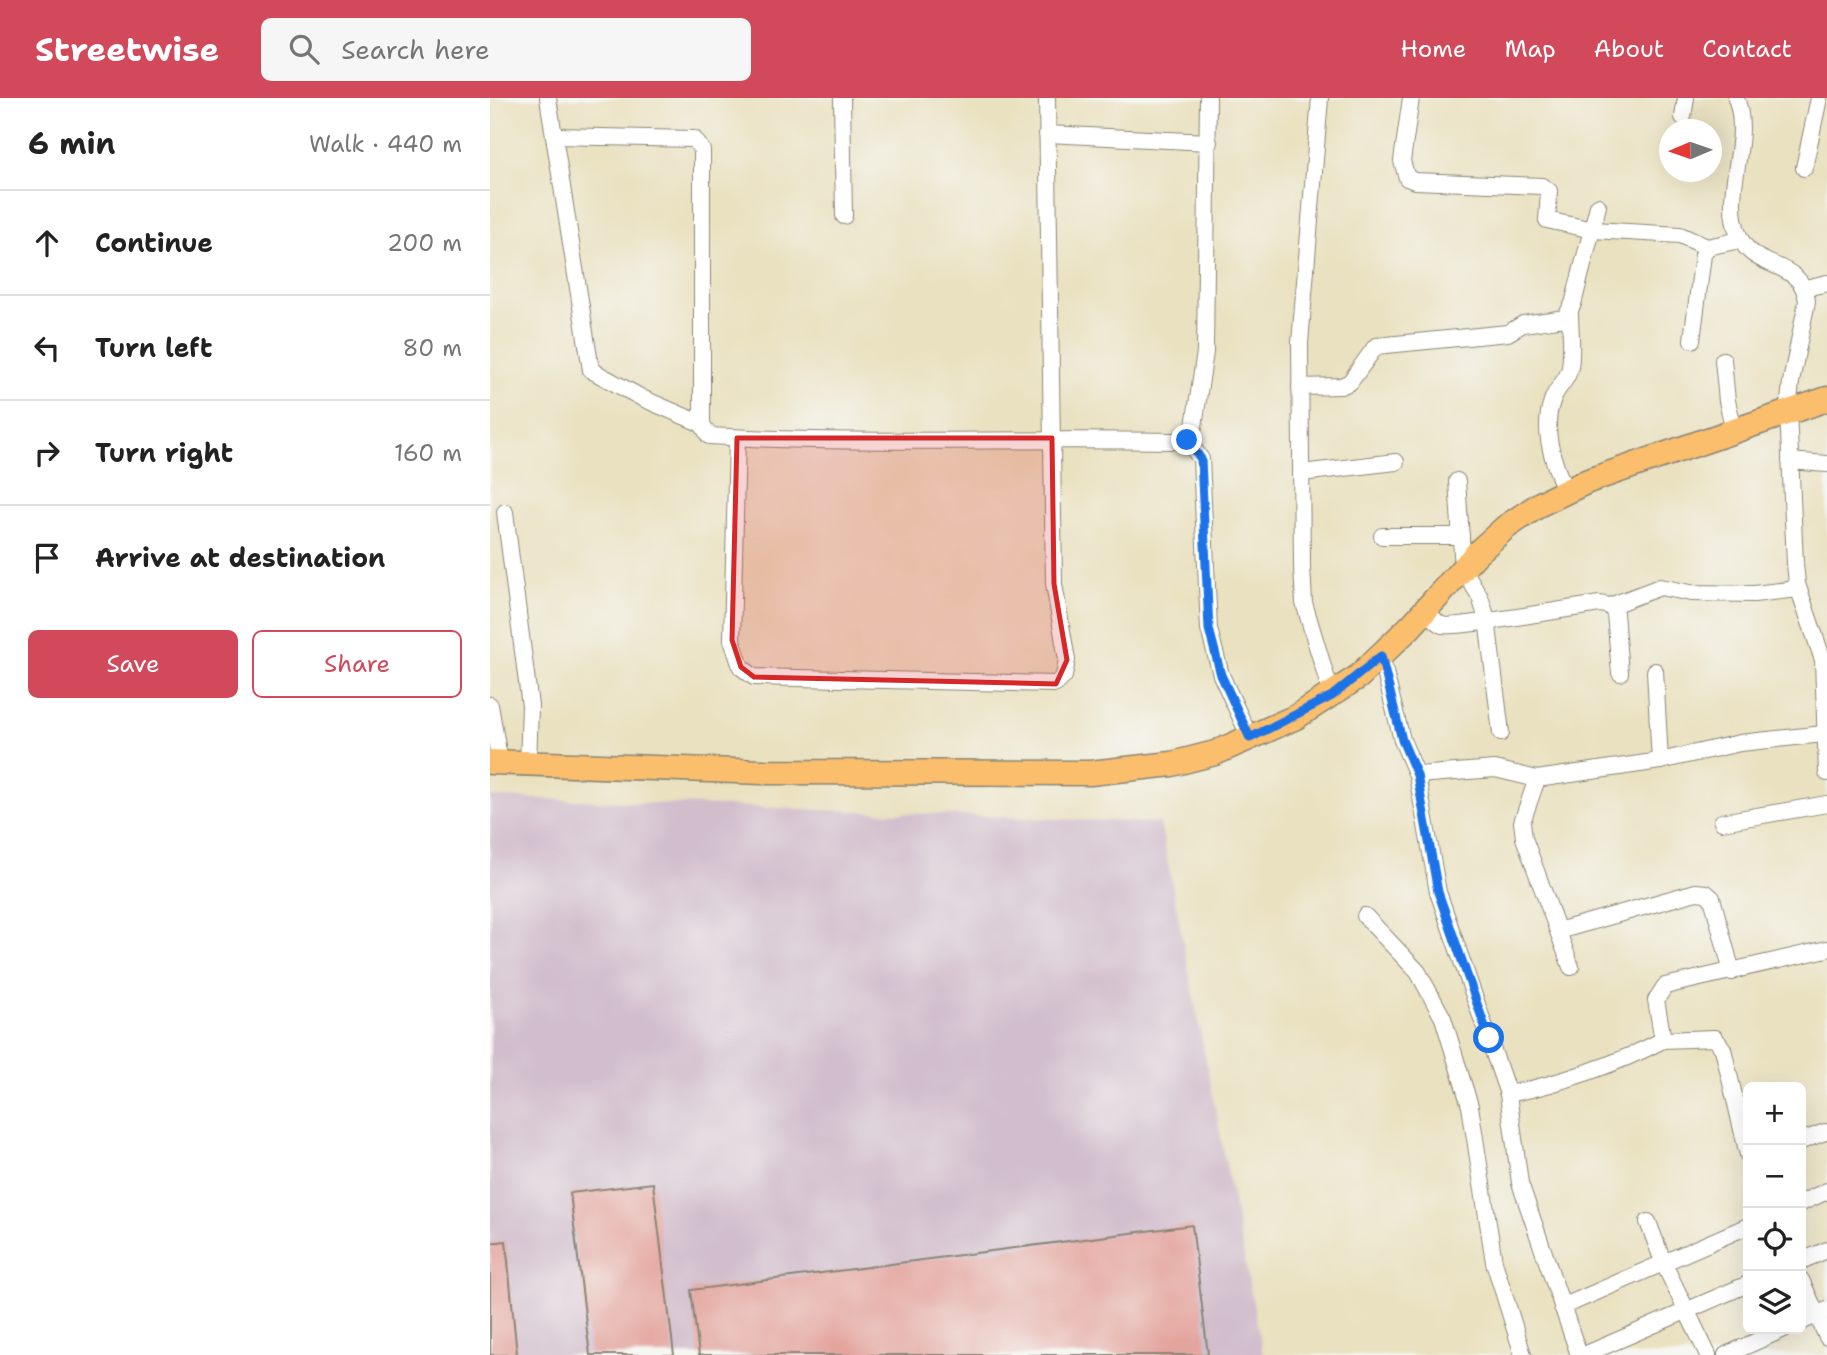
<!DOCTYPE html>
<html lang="en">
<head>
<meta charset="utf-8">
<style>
  :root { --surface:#fff; --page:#f6f6f6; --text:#222; --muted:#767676; --line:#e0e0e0; --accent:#d1495b }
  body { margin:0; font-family:"Shantell Sans",sans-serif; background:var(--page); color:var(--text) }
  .controls { position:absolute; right:21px; bottom:21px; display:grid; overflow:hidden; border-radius:10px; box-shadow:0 7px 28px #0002 }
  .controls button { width:63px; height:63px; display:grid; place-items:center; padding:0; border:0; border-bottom:2px solid var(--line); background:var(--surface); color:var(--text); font:35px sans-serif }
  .compass { position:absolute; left:1169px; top:21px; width:63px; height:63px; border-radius:50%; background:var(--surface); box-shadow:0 7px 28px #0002; rotate:268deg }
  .stop { position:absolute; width:21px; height:21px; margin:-16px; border:5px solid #1a73e8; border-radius:50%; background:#fff }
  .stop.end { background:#1a73e8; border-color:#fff; box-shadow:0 2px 7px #0008 }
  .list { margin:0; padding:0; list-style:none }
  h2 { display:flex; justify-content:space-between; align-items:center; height:91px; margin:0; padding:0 28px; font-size:30px }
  h2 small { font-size:23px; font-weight:400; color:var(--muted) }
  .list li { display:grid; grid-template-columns:46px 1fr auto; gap:21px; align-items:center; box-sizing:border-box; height:105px; padding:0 28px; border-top:2px solid var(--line) }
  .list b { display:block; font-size:26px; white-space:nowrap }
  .list em { font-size:23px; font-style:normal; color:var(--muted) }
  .actions { display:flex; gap:14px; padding:21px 28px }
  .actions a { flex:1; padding:16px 0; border:2px solid var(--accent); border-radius:10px; text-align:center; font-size:24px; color:var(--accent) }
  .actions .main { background:var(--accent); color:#fff }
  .icon { flex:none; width:38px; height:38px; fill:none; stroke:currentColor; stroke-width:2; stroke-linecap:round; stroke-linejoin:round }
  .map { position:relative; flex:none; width:1337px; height:1257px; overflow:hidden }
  header { display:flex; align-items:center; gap:42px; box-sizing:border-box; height:98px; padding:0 35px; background:var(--accent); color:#fff }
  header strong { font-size:33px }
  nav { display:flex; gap:38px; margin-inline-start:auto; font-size:24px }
  .search { width:490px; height:63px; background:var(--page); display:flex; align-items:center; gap:18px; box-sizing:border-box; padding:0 24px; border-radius:10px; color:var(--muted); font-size:26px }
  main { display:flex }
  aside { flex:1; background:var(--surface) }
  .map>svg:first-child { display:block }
  .industrial { fill:#d1bdcc }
  .building { fill:#e4a49e }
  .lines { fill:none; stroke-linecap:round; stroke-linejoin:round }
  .minor-casing { stroke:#8a8676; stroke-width:18 }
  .primary-casing { stroke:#8a8676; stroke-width:27 }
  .minor { stroke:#fff; stroke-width:16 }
  .primary { stroke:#fabe6d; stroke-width:24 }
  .route { stroke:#1a73e8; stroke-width:9 }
  .marked { fill:#d62828; fill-opacity:0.2; stroke:#d62828; stroke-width:5; stroke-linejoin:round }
</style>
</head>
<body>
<header>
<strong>Streetwise</strong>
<div class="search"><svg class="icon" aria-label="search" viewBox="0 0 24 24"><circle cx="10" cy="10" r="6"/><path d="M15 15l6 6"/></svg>Search here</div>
<nav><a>Home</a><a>Map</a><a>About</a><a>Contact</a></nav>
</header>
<main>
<aside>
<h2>6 min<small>Walk · 440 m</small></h2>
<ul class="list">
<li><svg class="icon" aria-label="ahead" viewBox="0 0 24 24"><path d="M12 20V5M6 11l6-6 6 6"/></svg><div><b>Continue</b></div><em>200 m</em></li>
<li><svg class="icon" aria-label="left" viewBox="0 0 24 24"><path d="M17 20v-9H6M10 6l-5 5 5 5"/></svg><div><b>Turn left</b></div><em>80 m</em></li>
<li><svg class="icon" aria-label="right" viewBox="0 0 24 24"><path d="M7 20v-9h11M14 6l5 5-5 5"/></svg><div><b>Turn right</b></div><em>160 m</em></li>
<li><svg class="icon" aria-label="arrive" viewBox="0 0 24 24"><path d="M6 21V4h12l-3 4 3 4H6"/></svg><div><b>Arrive at destination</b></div></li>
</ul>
<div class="actions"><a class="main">Save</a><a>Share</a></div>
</aside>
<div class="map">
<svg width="1337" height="1257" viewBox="0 0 1337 1257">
  <rect width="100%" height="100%" fill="#f6f6f2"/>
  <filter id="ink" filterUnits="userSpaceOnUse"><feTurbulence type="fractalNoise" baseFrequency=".0143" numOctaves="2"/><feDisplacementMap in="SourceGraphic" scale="14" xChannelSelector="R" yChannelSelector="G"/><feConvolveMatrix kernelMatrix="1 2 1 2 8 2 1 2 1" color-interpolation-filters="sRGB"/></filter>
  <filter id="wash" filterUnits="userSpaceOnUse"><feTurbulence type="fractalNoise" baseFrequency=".00686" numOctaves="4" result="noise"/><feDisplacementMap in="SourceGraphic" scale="28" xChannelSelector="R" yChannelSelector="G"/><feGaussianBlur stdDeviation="1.57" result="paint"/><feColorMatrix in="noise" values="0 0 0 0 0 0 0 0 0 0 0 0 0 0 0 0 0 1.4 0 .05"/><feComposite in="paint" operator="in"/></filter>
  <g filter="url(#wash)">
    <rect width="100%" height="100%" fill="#eae1c0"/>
    <polygon class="industrial" points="0,699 670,725 773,1257 0,1257"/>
    <g id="blocks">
      <g class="building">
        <polygon points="163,1085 184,1257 100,1257 80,1095"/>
        <polygon points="702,1127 718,1257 209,1257 201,1192"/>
        <polygon points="16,1143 27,1257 0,1257 0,1145"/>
      </g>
    </g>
  </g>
  <g filter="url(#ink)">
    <use href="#blocks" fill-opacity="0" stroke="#8a8676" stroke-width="2"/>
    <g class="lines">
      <g class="minor-casing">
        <g id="minor">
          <polyline points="58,0 101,272 152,300 212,326"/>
          <polyline points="352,0 354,118"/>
          <polyline points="830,0 810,245 812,469 814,505 842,598"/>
          <polyline points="921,0 912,63 917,80 925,83 1052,88 1059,93 1057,122 1103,132 1190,137 1217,149"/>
          <path d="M1246 0C1263 45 1229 97 1250 140 1266 174 1312 161 1317 203L1301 284 1298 313 1305 465 1307 486 1333 562 1337 675"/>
          <polyline points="1193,19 1196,0"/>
          <polyline points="557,36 719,44"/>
          <path d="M65 38 204 41 212 52V326L219 338C374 347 529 340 684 343L697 342 704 328 715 254 718 0"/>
          <polyline points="1314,70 1329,0"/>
          <polyline points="1316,190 1337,185"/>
          <polyline points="1202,242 1213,157 1217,149 1250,142"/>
          <polyline points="1233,262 1237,303 1244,332"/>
          <polyline points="810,289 851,288 860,284 886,248 1018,235 1033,226 1075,220 1083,206 1108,108"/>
          <polyline points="247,340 242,542 251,569 264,579 566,586 574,578 577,562 564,486 557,0"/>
          <polyline points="697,342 711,361 719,531 731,577 760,640"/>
          <polyline points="1300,363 1337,366"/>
          <polyline points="811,375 906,364"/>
          <polyline points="967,383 973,470 990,499 997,521 1011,635"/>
          <path d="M1076 394C1063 365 1050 329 1064 298 1069 287 1078 282 1080 269 1083 251 1080 232 1080 214"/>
          <polyline points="15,414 40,608 38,667"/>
          <polyline points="892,438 971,438"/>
          <polyline points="1120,508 1170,489 1201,495 1264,496 1308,491"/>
          <path d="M936 512C940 517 945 524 952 527 962 531 1088 509 1110 506L1120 508 1125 515 1130 575"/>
          <polyline points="891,558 912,642 927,677 948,794 1018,996 1030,1085 1089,1257"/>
          <polyline points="1165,573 1170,663"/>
          <polyline points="0,607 10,665"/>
          <polyline points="927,677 1005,671 1047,681 1170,663 1250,645 1334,636"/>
          <polyline points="1047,681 1032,724 1034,740 1081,869"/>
          <polyline points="1232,724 1337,706"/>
          <polyline points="875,818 928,874 953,920 980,1008 1004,1164 1033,1257"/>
          <polyline points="1068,833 1206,794 1216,795 1222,800 1242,874"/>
          <polyline points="1173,942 1225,940 1233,951 1258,1057"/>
          <path d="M1018 996C1066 987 1130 965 1173 942L1166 902 1175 888 1337 851"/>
          <polyline points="1311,1043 1335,1034"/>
          <polyline points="1311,1105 1337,1093"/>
          <polyline points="1158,1124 1174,1166 1218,1257"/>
          <polyline points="1311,1163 1337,1152"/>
          <polyline points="1311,1182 1337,1239"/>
          <polyline points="1072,1209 1258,1128"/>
          <polyline points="1311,1224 1337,1212"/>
          <polyline points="1094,1257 1258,1186"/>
          <polyline points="1236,1257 1294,1231"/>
        </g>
      </g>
      <g class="primary-casing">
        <polyline id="primary" points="0,664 273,674 600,675 682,666 725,655 806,619 868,579 921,528 986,456 1016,429 1052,405 1098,383 1337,301"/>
      </g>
      <use href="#minor" class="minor"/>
      <use href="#primary" class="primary"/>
    </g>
  </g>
  <g class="lines" filter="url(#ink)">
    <polyline class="route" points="697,342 711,361 719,531 731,577 760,640 842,598 891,558 912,642 927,677 948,794 999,940"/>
  </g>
  <path class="marked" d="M247 340H562L564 486 577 562 566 586 264 579 251 569 242 542Z"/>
</svg>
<div class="controls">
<button>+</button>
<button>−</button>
<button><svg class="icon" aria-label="locate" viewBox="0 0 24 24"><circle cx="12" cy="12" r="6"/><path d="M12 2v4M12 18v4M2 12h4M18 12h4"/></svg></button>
<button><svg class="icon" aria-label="layers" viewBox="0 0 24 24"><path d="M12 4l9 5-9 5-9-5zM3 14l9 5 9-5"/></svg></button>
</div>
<svg class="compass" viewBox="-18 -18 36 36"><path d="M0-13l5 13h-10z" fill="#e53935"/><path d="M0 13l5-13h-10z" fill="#767676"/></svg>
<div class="stop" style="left:999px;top:940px"></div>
<div class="stop end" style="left:697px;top:342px"></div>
</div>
</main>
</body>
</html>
